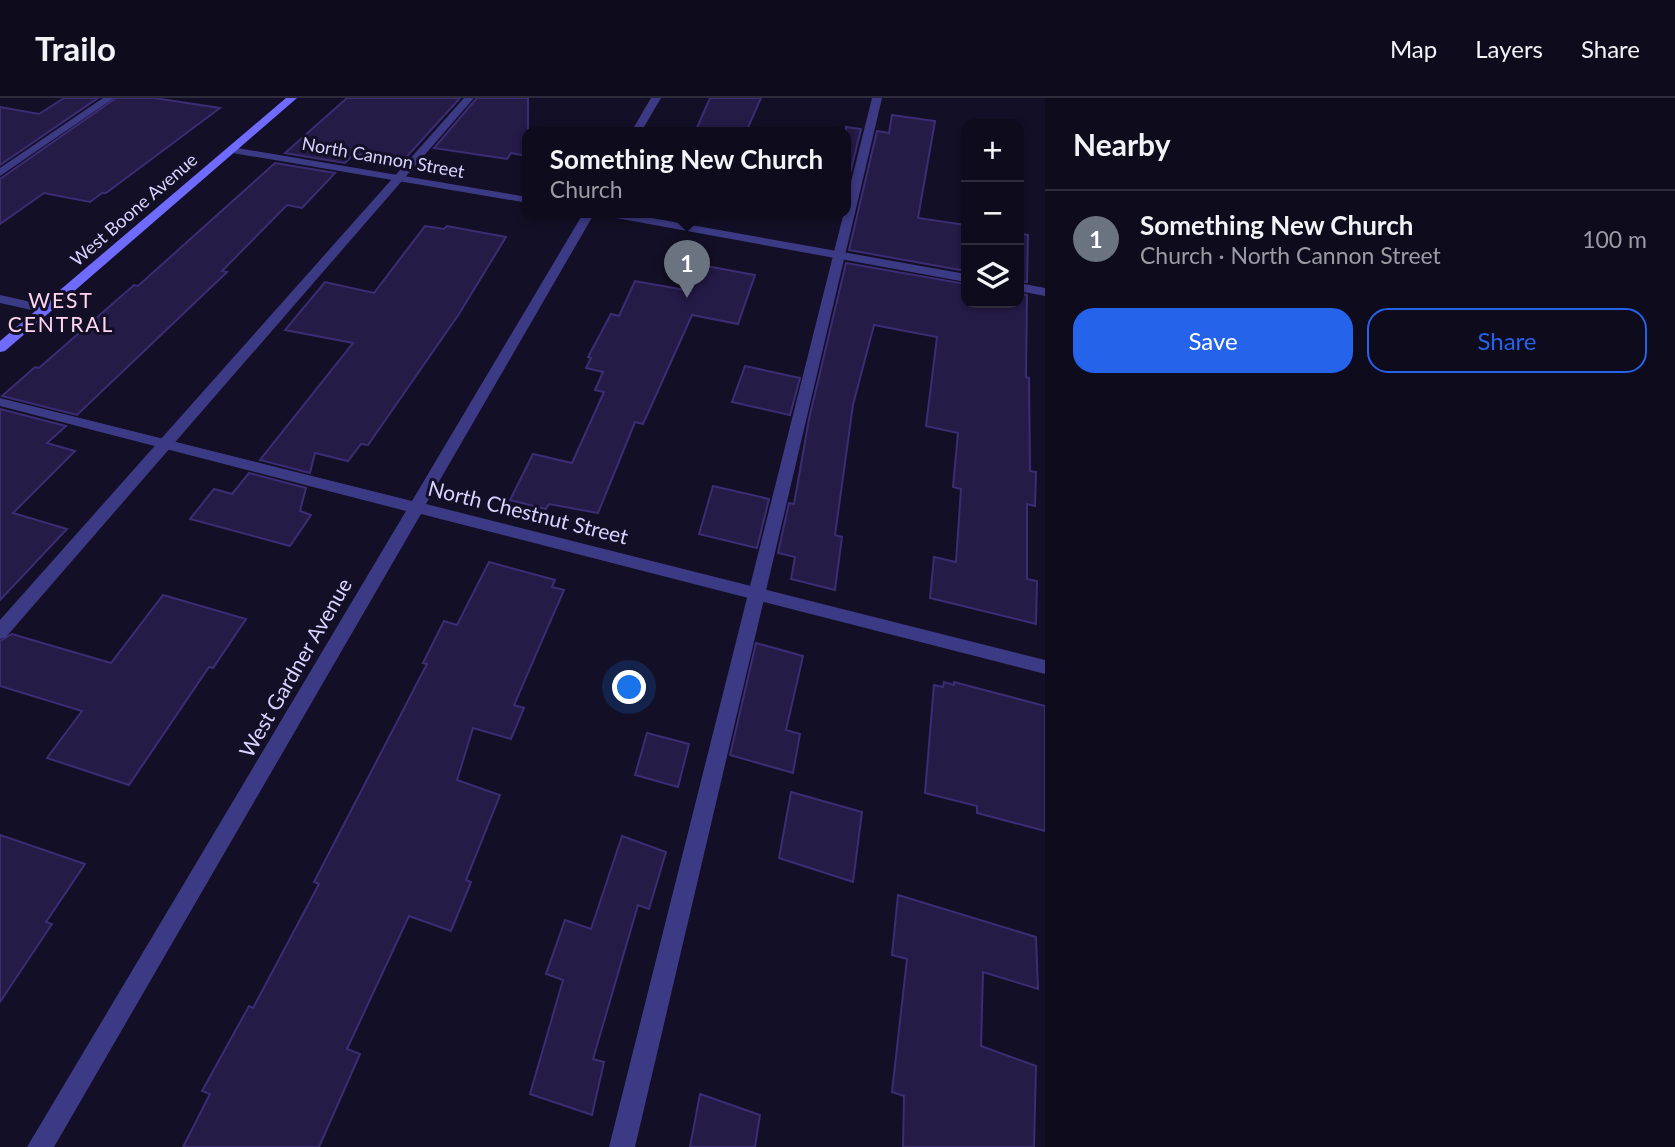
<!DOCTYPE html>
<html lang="en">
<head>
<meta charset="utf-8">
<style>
  :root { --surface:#0e0b1c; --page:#171425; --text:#f1f3f6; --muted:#9b9ba3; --line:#2e2b3b; --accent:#2563eb }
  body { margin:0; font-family:Lato,sans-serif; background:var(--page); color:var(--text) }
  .controls { position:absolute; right:21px; top:21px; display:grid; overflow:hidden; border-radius:14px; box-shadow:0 2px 5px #0004 }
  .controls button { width:63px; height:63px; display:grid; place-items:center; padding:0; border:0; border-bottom:2px solid var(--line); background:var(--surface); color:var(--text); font:35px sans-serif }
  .you { position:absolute; left:630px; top:590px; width:24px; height:24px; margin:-18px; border:5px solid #fff; border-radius:50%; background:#1a73e8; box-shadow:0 0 0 10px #1a73e833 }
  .badge { display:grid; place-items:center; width:46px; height:46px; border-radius:50%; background:var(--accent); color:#fff; font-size:23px; font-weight:700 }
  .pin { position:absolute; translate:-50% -58px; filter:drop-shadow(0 2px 4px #0008) }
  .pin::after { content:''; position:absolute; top:37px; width:24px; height:21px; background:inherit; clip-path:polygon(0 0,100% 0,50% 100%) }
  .popup { position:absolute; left:522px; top:29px; width:329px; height:91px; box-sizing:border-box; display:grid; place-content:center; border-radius:14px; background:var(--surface); filter:drop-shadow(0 2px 5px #0005); font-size:23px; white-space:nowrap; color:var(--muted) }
  .popup b { font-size:26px; color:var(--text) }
  .popup::after { content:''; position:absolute; left:50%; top:100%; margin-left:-14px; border:14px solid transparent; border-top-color:var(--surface) }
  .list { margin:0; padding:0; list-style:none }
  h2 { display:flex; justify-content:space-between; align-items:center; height:91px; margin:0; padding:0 28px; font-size:30px }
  h2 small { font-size:23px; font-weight:400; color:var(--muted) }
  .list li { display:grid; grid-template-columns:46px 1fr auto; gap:21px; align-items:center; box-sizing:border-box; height:98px; padding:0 28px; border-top:2px solid var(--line) }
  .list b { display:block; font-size:26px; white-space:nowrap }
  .list p { margin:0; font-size:23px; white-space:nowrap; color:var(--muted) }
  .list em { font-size:23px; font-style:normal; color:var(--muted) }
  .actions { display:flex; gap:14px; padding:21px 28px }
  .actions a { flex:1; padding:16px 0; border:2px solid var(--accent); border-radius:21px; text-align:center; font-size:24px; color:var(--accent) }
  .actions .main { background:var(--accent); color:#fff }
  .icon { flex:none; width:38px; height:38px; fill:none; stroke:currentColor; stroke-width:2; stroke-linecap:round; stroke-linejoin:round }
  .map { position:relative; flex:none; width:1045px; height:1049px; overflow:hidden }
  header { display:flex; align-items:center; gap:42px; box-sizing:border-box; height:98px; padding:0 35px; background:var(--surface); border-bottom:2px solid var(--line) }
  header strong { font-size:33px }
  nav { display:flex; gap:38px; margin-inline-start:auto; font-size:24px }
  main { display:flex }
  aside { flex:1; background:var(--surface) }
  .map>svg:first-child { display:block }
  .building { fill:#241b47; stroke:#3b2d73; stroke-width:2 }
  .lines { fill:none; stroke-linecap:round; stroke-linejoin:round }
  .service { fill:#3d3a85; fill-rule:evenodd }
  .minor { fill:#3d3a85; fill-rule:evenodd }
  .tertiary { fill:#3d3a85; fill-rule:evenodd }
  .secondary { fill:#6f6bff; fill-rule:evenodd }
  .labels { text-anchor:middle; stroke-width:6; stroke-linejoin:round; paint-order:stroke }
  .far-street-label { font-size:18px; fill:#d9d4ff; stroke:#130f26 }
  .far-quarter-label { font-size:21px; letter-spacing:2px; fill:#ffd6f0; stroke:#130f26 }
  .street-label { font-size:21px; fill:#d9d4ff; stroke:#130f26 }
</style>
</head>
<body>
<header>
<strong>Trailo</strong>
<nav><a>Map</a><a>Layers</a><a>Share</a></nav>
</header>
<main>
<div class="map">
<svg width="1045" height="1049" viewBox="0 0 1045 1049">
  <rect width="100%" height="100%" fill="#130f26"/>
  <g class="building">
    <polygon points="64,0 98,0 0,67 0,9 39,16"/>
    <polygon points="116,0 154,0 220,10 106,95 102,95 90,104 44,95 0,126 0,81"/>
    <polygon points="347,0 460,0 402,64 354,56 345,65 285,55"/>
    <polygon points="477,0 528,0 528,58 511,55 507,61 434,50"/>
    <polygon points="710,0 761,0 746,34 695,34"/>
    <polygon points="892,17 935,23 918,120 966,127 966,173 849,152 877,33 889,35"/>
    <polygon points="846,29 861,31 846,92"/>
    <polygon points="275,65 335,75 302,110 287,107 222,173 227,174 77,317 2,298 35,269 39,270 134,187 138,188"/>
    <polygon points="425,128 444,131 447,128 506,139 459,216 368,347 361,346 348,363 315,355 310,375 260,362 353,245 285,232 325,184 374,195"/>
    <polygon points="1019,135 1028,137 1027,184 1019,183"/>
    <polygon points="846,165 966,186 966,205 1019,205 1019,196 1027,197 1026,279 1029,280 1030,373 1036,374 1035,408 1027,406 1027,481 1037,483 1036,526 930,500 934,459 956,464 961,391 953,389 958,335 926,328 937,239 874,227 853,307 835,437 842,439 835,492 791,481 795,459 778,455 789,405 794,406 809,321"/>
    <polygon points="701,167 755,177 738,226 692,217 643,326 635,324 598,415 549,406 546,411 510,402 533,356 572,365 604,294 595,292 603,274 586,270 591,260 588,259 611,216 619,218 635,183 691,193"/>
    <polygon points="745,268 800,280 790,317 732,304"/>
    <polygon points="0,311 66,328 47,345 75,353 13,415 67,431 0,502"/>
    <polygon points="249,375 306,390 300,413 311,417 290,448 190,421 214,391 232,396"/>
    <polygon points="713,388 769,401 757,450 699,436"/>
    <polygon points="489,464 555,482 552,489 564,492 514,607 524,610 511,641 473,630 457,682 500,697 466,782 471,784 451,833 409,818 347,951 360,956 319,1049 183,1049 210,996 202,993 249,908 253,910 319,786 314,784 427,566 423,565 444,523 457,527"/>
    <polygon points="163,497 246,521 213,570 209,569 129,687 47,660 82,613 0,588 0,543 12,536 111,565"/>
    <polygon points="756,545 803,558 786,632 800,636 793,675 730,657"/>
    <polygon points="944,584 954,587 954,584 1045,608 1045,733 977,715 977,708 925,695 934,587 943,589"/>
    <polygon points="647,635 689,646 678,689 635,677"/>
    <polygon points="791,694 862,714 853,784 779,760"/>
    <polygon points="0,737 85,766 46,824 52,826 0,904"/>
    <polygon points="622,738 666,754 649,811 638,807 593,961 604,964 592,1017 530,996 563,882 546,876 565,822 591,831"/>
    <polygon points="898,797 1036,839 1038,891 983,874 981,948 1036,968 1034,1049 903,1049 904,998 892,994 907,861 892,857"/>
    <polygon points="700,996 760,1017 755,1049 690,1049"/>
  </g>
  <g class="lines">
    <g class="service">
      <polygon points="103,0 114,0 0,78 0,70"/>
      <polygon points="464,0 474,0 6,539 0,541 0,522"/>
      <polygon points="872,0 882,0 635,1049 609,1049 844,114 846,114 846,104"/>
    </g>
    <g class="minor">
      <polygon points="651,0 661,0 641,34 631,34"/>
      <polygon points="231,49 528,99 528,105 227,54 226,52"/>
      <polygon points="584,114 618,114 966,176 966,184 594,116 426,406 1045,562 1045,576 421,416 54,1049 27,1049 406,413 0,308 0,300 412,403"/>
      <polygon points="1019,185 1045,190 1045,198 1019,193"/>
    </g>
    <polygon class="tertiary" points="0,197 49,208 51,211 45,215 0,205"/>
    <polygon class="secondary" points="286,0 297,0 5,253 0,254 0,243"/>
  </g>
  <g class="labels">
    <g class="far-street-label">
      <text transform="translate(383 60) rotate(10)" y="6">North Cannon Street</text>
      <text transform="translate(134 112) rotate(-41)" y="6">West Boone Avenue</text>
    </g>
    <g class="far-quarter-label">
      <text x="61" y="210">WEST<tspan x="61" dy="24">CENTRAL</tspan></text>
    </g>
    <g class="street-label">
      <text transform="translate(528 415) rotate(14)" y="7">North Chestnut Street</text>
      <text transform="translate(296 570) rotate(-60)" y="7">West Gardner Avenue</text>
    </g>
  </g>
</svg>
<div class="controls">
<button>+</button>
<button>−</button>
<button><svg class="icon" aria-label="layers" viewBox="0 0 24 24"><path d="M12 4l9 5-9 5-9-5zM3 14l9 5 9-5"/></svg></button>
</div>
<div class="you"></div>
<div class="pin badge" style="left:687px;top:200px;background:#6b7280">1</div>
<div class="popup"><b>Something New Church</b>Church</div>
</div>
<aside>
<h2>Nearby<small></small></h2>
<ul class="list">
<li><span class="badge" style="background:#6b7280">1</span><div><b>Something New Church</b><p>Church · North Cannon Street</p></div><em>100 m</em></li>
</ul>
<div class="actions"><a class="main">Save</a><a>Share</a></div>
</aside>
</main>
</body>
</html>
